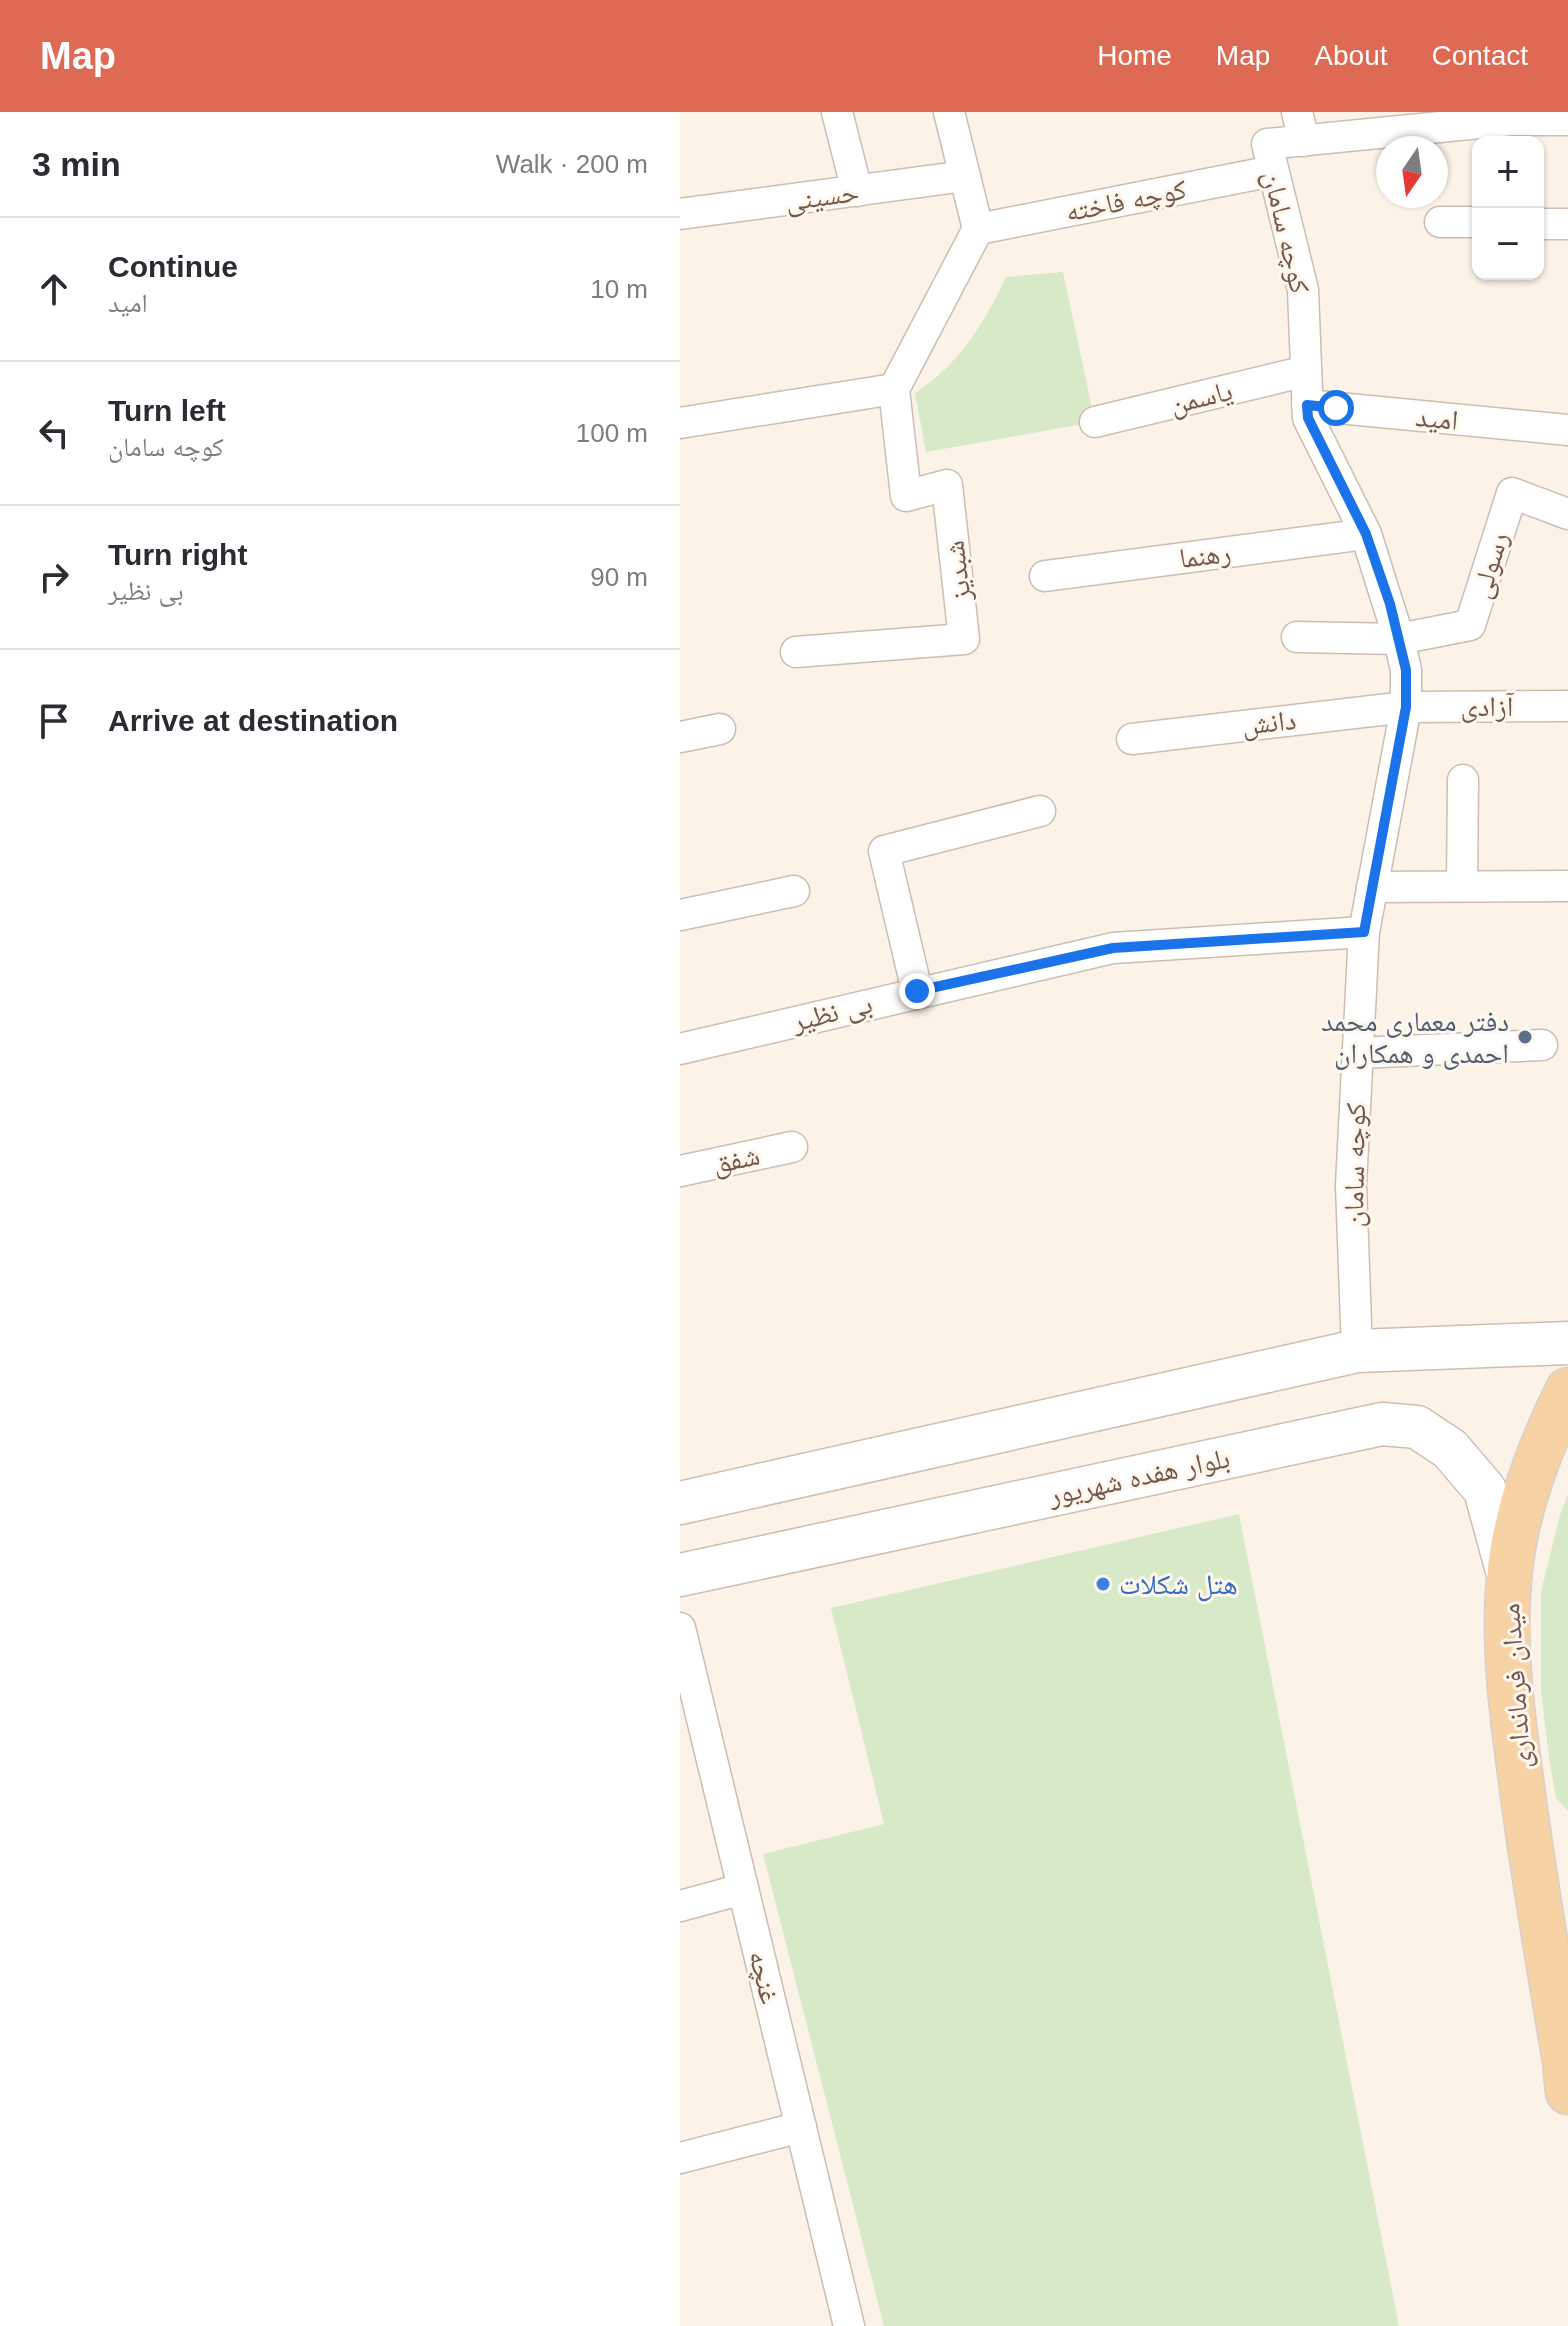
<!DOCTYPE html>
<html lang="en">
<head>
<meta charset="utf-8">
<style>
  :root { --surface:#fff; --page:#f2f2f3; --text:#2b2b33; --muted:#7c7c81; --line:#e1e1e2; --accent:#df6a54 }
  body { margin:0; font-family:Arial,"Noto Naskh Arabic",sans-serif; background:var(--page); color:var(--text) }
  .controls { position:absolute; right:24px; top:24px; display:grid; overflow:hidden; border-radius:16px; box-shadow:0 2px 6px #0004 }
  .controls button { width:72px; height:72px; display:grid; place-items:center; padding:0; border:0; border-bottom:2px solid var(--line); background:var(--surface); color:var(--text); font:40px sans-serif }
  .compass { position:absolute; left:696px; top:24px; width:72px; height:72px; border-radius:50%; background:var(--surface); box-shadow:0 2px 6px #0004; rotate:193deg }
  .stop { position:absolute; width:24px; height:24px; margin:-18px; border:6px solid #1a73e8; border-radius:50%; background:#fff }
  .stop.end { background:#1a73e8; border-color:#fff; box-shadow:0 2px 8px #0008 }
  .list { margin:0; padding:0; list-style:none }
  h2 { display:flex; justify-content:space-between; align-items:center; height:104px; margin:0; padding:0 32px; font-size:34px }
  h2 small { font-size:26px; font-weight:400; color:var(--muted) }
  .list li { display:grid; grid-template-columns:52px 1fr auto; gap:24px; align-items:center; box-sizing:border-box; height:144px; padding:0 32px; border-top:2px solid var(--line) }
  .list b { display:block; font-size:30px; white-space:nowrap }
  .list p { margin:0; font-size:26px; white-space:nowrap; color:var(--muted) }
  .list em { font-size:26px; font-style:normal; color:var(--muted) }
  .icon { flex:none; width:44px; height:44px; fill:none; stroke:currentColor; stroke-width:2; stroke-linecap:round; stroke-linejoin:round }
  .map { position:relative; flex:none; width:888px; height:2214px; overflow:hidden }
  header { display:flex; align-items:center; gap:48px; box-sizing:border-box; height:112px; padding:0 40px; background:var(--accent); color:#fff }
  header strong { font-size:38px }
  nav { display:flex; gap:44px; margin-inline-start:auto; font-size:28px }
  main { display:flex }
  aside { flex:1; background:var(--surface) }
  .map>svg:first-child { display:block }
  .green { fill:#d7e9c7 }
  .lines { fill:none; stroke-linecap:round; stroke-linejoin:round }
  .minor-casing { stroke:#cfbcb1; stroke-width:33 }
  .secondary-casing { stroke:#d2bcaf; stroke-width:45 }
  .primary-casing { stroke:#d8d0cd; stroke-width:47 }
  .minor { stroke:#fff; stroke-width:30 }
  .secondary { stroke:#fff; stroke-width:42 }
  .primary { stroke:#f6d2a4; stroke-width:44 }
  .route { stroke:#1a73e8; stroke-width:10 }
  .service-dot { fill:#5c6f8a; stroke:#fef7ee; stroke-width:3 }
  .shop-dot { fill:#3f7fe0; stroke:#fef7ee; stroke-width:3 }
  .labels { text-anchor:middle; stroke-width:6; stroke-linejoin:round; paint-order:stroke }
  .street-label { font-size:28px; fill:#74584d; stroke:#fef7ee }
  .service-label { font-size:28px; fill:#4e5e75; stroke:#fef7ee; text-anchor:end }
  .shop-label { font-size:28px; fill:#366cbe; stroke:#fef7ee; text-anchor:start }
</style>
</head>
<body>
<header>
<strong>Map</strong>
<nav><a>Home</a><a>Map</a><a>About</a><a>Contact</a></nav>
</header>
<main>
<aside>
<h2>3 min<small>Walk · 200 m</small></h2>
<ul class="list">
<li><svg class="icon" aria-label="ahead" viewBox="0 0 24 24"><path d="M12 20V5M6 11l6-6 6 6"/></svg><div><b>Continue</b><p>امید</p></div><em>10 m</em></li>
<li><svg class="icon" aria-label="left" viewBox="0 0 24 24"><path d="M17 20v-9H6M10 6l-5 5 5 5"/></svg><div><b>Turn left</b><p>کوچه سامان</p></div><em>100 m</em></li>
<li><svg class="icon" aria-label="right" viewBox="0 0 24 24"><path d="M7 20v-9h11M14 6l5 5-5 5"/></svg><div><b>Turn right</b><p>بی نظیر</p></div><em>90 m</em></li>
<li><svg class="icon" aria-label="arrive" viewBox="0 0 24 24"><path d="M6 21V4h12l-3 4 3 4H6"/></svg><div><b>Arrive at destination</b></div></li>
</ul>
</aside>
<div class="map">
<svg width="888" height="2214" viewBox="0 0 888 2214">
  <rect width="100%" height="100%" fill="#fbf3e8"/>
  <g class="green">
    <path d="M383 160 415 310 246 340 235 281C278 254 305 210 326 165Z"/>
    <polygon points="888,1382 888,1699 876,1686 869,1646 861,1578 861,1480 880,1403"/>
    <polygon points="559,1402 719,2214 204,2214 83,1742 204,1712 151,1496"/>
  </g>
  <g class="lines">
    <g class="minor-casing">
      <g id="minor">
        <polyline points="157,0 177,79"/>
        <polyline points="269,0 298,117"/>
        <polyline points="617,0 624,29"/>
        <polyline points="0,102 285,64"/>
        <polyline points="760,110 798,110"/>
        <polyline points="858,112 888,112"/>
        <polyline points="298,117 593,59"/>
        <polyline points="627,293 888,318"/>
        <polyline points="415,310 626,259"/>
        <polyline points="0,311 214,277"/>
        <polyline points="365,464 686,422"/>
        <polyline points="617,525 719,527 790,513 832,381 888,402"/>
        <polyline points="116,540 284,527 267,373 226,384 214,277 298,117"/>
        <polyline points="0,625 40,617"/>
        <polyline points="452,627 726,595 888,594"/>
        <polyline points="782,774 783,668"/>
        <polyline points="692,775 888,774"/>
        <polyline points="0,803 114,779"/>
        <polyline points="237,879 204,739 360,699"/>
        <polyline points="0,937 433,836 684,820"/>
        <polyline points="677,941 862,933"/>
        <polyline points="0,1059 112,1035"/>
        <polyline points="677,1239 671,1073 684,820 726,595 726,558 719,527 686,422 628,306 623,178 587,32 831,8 888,8"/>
        <polyline points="0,1516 169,2214"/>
        <polyline points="0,1794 63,1777"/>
        <polyline points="0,2046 121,2015"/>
      </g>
    </g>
    <g class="secondary-casing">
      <g id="secondary">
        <polyline points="0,1391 677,1239 888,1231"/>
        <polyline points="0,1463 702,1312 737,1315 770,1337 805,1378 829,1466"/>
      </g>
    </g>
    <g class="primary-casing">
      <path id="primary" d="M888 1278C859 1336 834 1403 829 1468 823 1534 832 1602 841 1668 853 1762 869 1855 885 1949L888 1980"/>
    </g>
    <use href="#minor" class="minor"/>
    <use href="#secondary" class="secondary"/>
    <use href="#primary" class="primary"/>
  </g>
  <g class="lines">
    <polyline class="route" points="237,879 433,836 684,820 726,595 726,558 710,492 686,422 628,306 627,293 656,296"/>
  </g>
  <circle class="service-dot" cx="845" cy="925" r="8"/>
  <circle class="shop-dot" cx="423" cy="1472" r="8"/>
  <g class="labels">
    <g class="street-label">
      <text transform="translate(142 84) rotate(-8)" y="10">حسینی</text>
      <text transform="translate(446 88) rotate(-11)" y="10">کوچه فاخته</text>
      <text transform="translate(607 120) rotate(77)" y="10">کوچه سامان</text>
      <text transform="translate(521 285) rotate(-14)" y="10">یاسمن</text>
      <text transform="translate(757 306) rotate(5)" y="10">امید</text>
      <text transform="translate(525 443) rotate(-7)" y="10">رهنما</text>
      <text transform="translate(809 453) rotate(-73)" y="10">رسولی</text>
      <text transform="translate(277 459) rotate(-97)" y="10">شبدیز</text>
      <text x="807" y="604">آزادی</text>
      <text transform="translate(589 610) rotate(-6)" y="10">دانش</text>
      <text transform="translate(152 900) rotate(-14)" y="10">بی نظیر</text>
      <text transform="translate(56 1047) rotate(-12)" y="10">شفق</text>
      <text transform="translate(674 1053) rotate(-89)" y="10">کوچه سامان</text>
      <text transform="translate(459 1364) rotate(-12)" y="10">بلوار هفده شهریور</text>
      <text transform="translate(835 1574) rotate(-94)" y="10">میدان فرمانداری</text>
      <text transform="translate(85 1865) rotate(76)" y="10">غنچه</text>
    </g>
    <g class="service-label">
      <text x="829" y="919">دفتر معماری محمد<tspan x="829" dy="32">احمدی و همکاران</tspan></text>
    </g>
    <g class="shop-label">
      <text x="439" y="1482">هتل شکلات</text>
    </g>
  </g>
</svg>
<div class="controls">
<button>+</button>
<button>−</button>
</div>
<svg class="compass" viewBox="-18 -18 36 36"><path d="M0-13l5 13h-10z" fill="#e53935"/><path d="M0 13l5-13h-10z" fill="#7c7c81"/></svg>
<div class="stop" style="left:656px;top:296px"></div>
<div class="stop end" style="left:237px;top:879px"></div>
</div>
</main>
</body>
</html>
